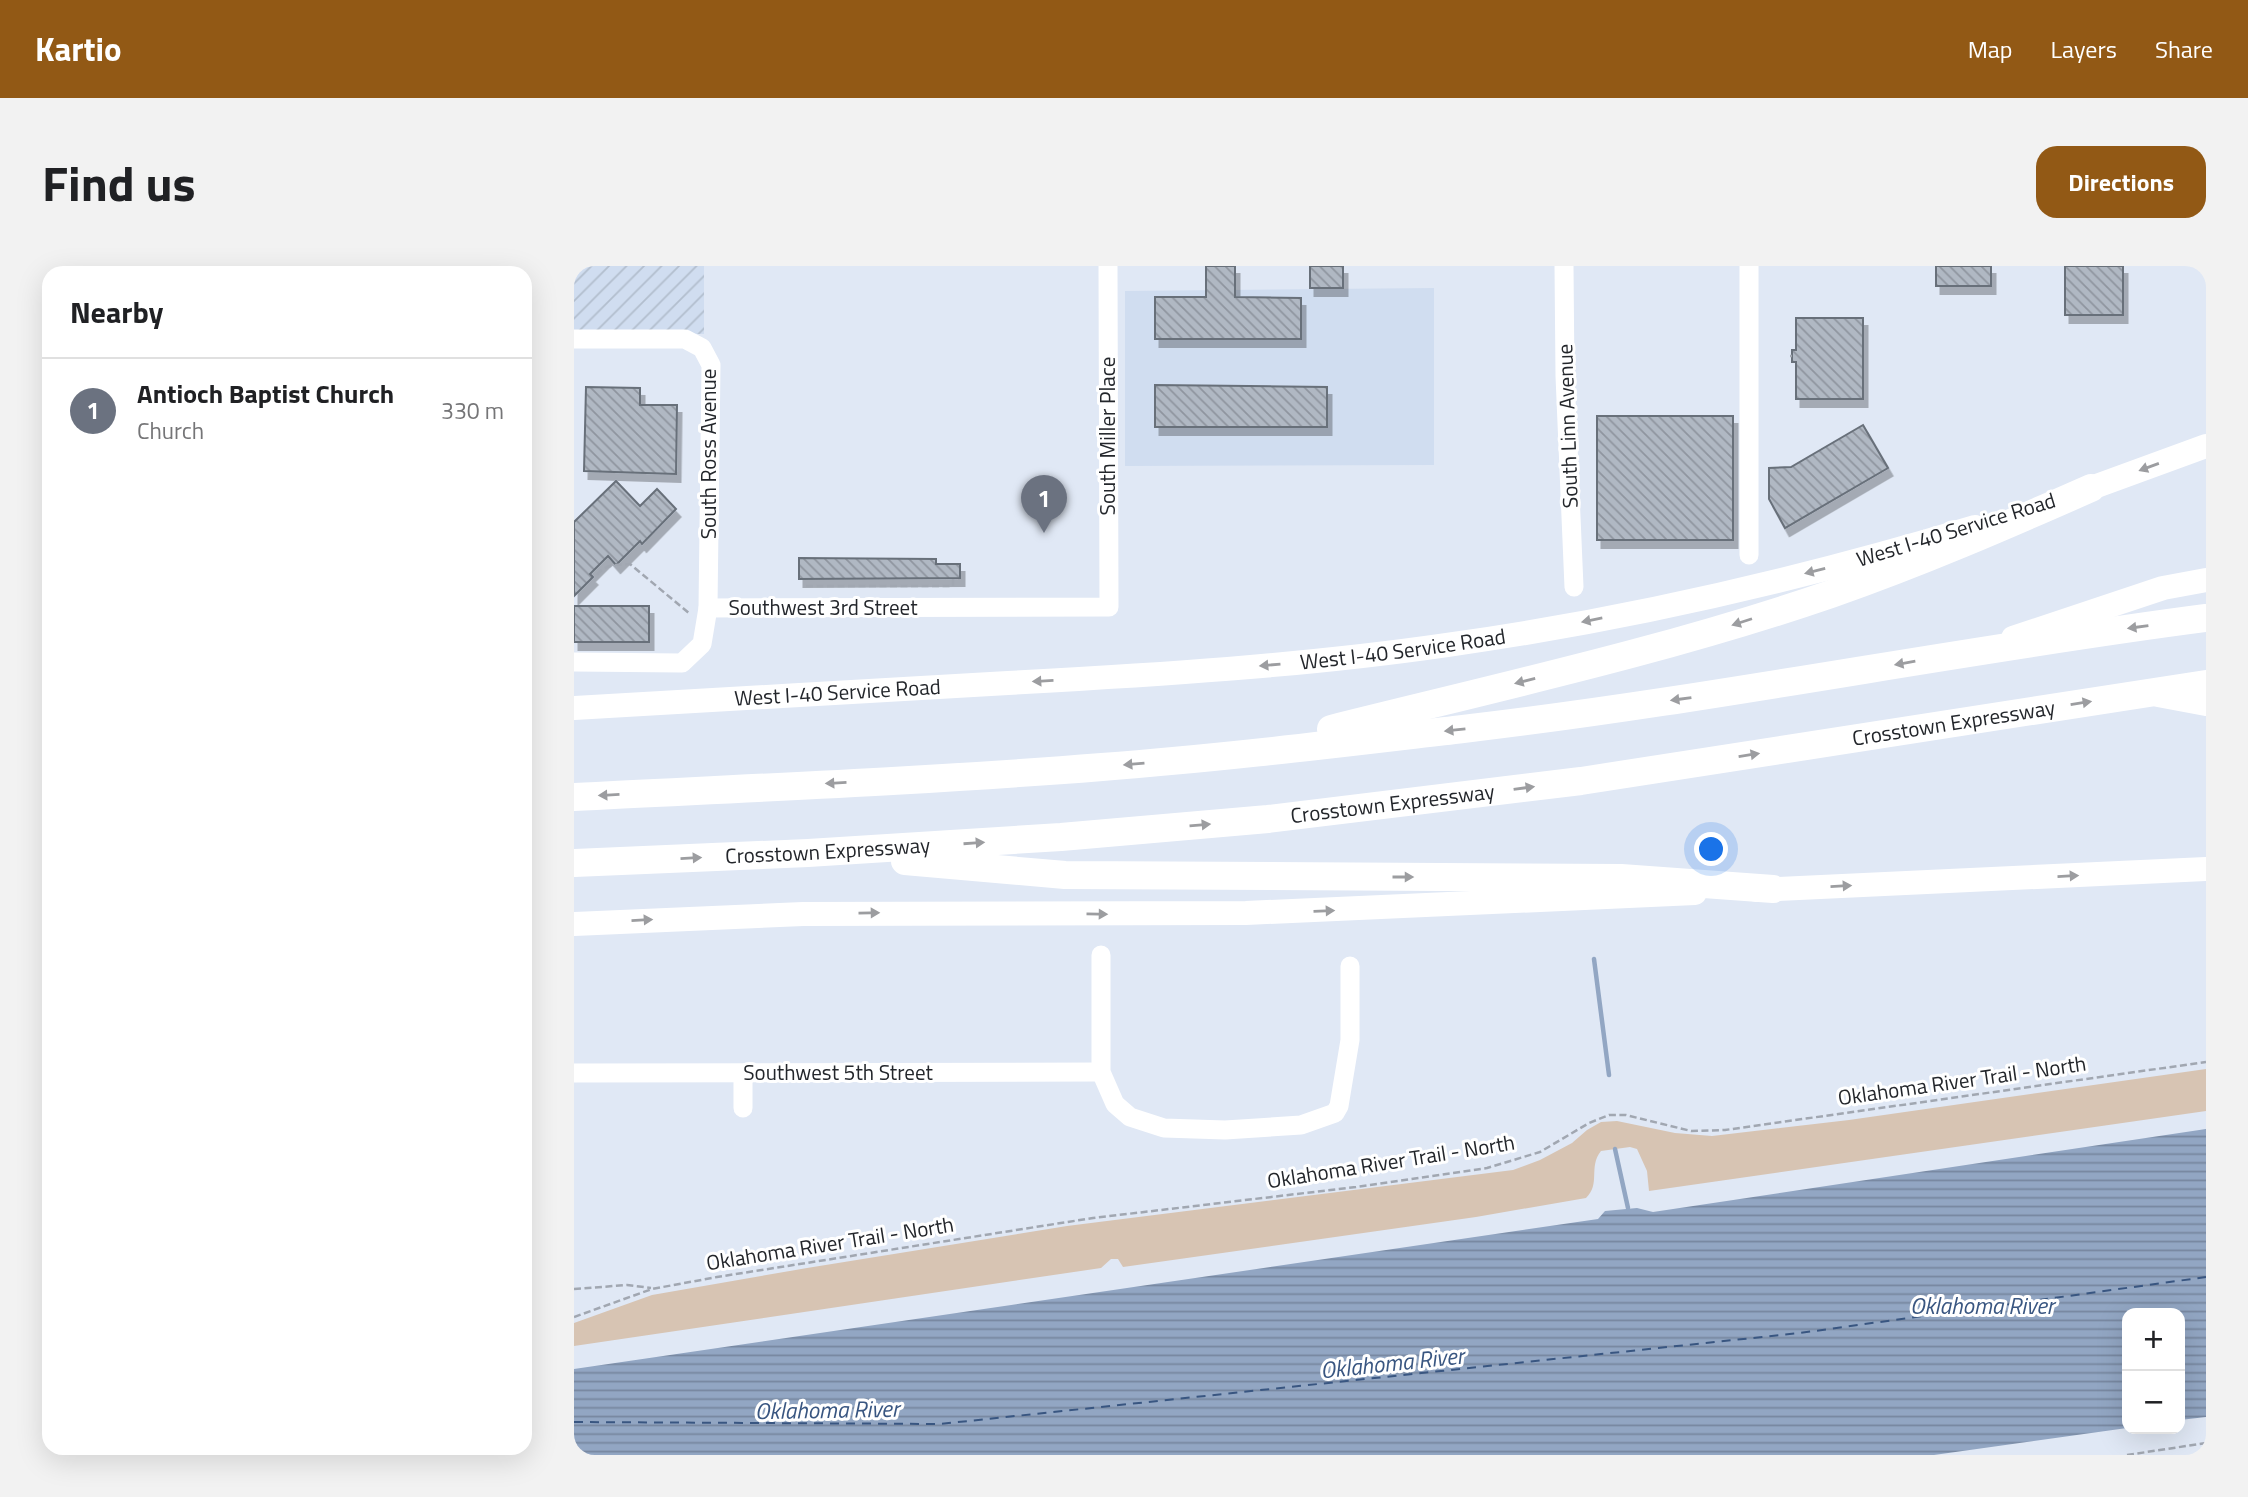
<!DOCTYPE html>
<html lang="en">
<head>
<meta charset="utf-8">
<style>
  :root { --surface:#fff; --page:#f2f2f2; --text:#202124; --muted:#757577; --line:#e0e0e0; --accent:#925915 }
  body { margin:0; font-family:"Titillium Web",sans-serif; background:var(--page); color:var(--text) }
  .controls { position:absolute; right:21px; bottom:21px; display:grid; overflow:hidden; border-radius:14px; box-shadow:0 7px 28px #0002 }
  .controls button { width:63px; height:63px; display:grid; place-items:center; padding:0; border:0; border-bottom:2px solid var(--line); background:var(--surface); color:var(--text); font:35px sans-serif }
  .you { position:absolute; left:1138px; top:584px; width:24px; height:24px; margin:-18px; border:5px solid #fff; border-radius:50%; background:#1a73e8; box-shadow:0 0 0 10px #1a73e833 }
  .badge { display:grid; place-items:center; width:46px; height:46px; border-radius:50%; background:var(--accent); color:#fff; font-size:23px; font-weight:700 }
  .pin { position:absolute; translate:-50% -58px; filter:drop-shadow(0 2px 4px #0008) }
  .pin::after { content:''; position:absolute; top:37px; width:24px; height:21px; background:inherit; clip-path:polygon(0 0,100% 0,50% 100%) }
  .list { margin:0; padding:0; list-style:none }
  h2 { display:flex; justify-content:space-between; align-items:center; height:91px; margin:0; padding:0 28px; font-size:30px }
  h2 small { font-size:23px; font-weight:400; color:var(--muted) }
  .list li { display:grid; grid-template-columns:46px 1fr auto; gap:21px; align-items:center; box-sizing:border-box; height:105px; padding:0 28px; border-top:2px solid var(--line) }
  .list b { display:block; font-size:26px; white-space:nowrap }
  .list p { margin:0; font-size:23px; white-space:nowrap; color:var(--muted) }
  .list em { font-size:23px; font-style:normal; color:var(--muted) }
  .map { position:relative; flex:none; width:1632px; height:1189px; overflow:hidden; border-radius:21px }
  header { display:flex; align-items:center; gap:42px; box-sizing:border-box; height:98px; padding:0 35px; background:var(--accent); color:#fff }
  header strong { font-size:33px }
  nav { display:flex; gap:38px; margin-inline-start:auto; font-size:24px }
  .intro { display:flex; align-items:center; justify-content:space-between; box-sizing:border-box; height:168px; padding:0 42px }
  h1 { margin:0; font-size:49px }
  .button { padding:18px 32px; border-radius:21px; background:var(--accent); color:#fff; font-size:24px; font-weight:700 }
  main { display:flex; gap:42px; padding:0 42px }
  aside { flex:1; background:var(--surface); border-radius:21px; box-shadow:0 7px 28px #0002 }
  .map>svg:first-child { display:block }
  .built { fill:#d0ddf0 }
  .industrial { fill:url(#industrial-furrows) }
  .grass { fill:#d7c4b3 }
  .water { fill:url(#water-rules) }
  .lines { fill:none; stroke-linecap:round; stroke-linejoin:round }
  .stream { stroke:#92a6c3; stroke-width:4.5 }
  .ferry { stroke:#395681; stroke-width:2; stroke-dasharray:9 7; stroke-linecap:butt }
  .building { fill:url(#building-back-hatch); stroke:#68707a; stroke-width:2; filter:url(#shadow) }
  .path { stroke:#a1a7b1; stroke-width:2.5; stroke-dasharray:7 3.5; stroke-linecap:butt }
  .minor { stroke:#fff; stroke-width:19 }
  .major { stroke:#fff; stroke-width:24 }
  .highway { stroke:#fff; stroke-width:28 }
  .oneway { fill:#9c9da0 }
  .labels { text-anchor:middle; stroke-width:6; stroke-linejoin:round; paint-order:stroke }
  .street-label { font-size:21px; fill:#23262b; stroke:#fff }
  .water-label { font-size:23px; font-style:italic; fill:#395681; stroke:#fff }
</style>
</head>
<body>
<header>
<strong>Kartio</strong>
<nav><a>Map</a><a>Layers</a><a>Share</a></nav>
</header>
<div class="intro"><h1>Find us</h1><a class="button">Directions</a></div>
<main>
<aside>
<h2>Nearby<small></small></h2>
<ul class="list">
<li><span class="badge" style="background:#6b7280">1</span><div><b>Antioch Baptist Church</b><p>Church</p></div><em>330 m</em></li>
</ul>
</aside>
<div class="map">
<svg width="1632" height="1189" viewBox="0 0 1632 1189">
  <defs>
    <pattern id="industrial-furrows" width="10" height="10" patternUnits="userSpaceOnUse" patternTransform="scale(1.75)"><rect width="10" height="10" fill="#d0ddf0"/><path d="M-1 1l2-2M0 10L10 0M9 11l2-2" fill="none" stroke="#b2bece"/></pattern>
    <pattern id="water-rules" width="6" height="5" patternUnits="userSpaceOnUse" patternTransform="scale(1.75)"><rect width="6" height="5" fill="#92a6c3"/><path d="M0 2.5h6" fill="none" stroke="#77879f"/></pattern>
    <pattern id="building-back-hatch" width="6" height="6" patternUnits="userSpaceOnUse" patternTransform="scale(1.75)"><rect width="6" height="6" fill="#b0b8c3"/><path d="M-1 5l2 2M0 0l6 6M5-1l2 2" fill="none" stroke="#8f959f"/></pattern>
    <filter id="shadow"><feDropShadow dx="4.5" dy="8" stdDeviation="0" flood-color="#0004"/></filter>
  </defs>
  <rect width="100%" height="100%" fill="#e0e8f5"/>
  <polygon class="built" points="860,22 860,199 551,200 551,25"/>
  <polygon class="industrial" points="0,0 130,0 130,68 0,66"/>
  <path class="grass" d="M1632 803V845L1075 925 1073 905 1063 883 1056 881 1027 885C1014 901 1027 918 1012 932L902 951 549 1001 544 993H537L527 1002 0 1080V1057L78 1029 233 1002 493 960 939 904 966 894 998 877 1013 864 1027 856 1043 855 1101 867 1138 870 1275 854Z"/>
  <polygon class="water" points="1632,863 1632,1151 1606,1154 1606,1047 1553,1047 1553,1162 1360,1189 0,1189 0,1103 1024,953 1031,945 1063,942 1079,946"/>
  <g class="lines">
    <g class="stream">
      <polyline points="1020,693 1035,809"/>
      <polyline points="1041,883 1054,942"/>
    </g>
    <polyline class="ferry" points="0,1156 366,1158 1226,1067 1632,1011"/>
  </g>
  <g class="building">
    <polygon points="632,0 661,0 661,31 727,32 727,73 581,73 581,31 632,31"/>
    <rect x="736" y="0" width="33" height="22"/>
    <rect x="1362" y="0" width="55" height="20"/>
    <rect x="1491" y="0" width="58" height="49"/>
    <polygon points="1222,52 1289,52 1289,133 1222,133 1222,96 1218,96 1218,84 1222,84"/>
    <polygon points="581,119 753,121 753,161 581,161"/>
    <polygon points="12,121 66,122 66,139 103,139 102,208 10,205"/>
    <rect x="1023" y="150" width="136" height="124"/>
    <polygon points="1289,159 1314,202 1211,262 1195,233 1195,202 1217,201"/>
    <polygon points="42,215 66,240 83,223 102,243 68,278 66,275 42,299 34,290 16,308 19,311 0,330 0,256"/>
    <polygon points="225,292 362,293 362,298 386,298 386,312 225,313"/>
    <rect x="0" y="340" width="75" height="36"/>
  </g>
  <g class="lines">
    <g class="path">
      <polyline points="1216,90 1218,90"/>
      <path d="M23 309C30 298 44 299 56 298L116 348"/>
      <polyline points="232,320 379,320 379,312"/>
      <polyline points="0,1023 53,1019 77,1022"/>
      <polyline points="0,1051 78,1023 143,1011 519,952 782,921 913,902 966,886 1015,857 1035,849 1052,849 1117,865 1151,864 1632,796"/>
      <polyline points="1553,1189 1632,1177"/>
    </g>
    <g class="minor">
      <polyline points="990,0 991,110 1000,321"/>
      <polyline points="1175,0 1175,289"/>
      <polyline points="0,73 111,73 128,82 137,99 134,342"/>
      <polyline points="0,396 108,397 128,378 134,342 535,341 534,0"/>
      <polyline points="527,689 527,806 541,838 556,851 590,862 651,864 727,859 761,847 765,840 776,774 776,700"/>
      <polyline points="0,807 527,806"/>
      <polyline points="169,808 169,842"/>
    </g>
    <g class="major">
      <polyline points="1498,229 1632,180"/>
      <polyline points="1439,372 1589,322 1632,314"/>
      <polyline points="1584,429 1632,438"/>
      <path id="s1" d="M0 442C145 434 289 425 434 417 580 409 728 400 873 379 1052 354 1228 313 1401 261"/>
      <polyline points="1182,624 1632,603"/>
      <polyline points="0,658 229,648 672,647 1121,627"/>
    </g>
    <g class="highway">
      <path d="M757 463C925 421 1094 384 1257 328 1346 297 1431 260 1517 222"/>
      <path d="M0 531C176 522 352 515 528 501 648 492 769 477 889 463 1138 434 1384 384 1632 352"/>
      <polyline points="331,595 491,609 1047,612 1199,623"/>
      <path id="s2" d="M0 597 234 587 487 571 694 553 1007 515 1632 418"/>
    </g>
  </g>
  <defs><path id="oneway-solid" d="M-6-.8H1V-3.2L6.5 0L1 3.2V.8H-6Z" transform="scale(1.75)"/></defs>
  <g class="oneway">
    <use href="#oneway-solid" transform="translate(1575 201) rotate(160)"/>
    <use href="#oneway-solid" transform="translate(1241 305) rotate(166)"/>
    <use href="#oneway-solid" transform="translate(1018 354) rotate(169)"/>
    <use href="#oneway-solid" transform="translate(1168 356) rotate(162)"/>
    <use href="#oneway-solid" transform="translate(1564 361) rotate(172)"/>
    <use href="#oneway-solid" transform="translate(1331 397) rotate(170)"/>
    <use href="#oneway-solid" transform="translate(696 399) rotate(175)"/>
    <use href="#oneway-solid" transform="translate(469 415) rotate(177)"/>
    <use href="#oneway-solid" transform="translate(951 415) rotate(166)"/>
    <use href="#oneway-solid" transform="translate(1107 433) rotate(172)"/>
    <use href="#oneway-solid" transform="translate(1507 437) rotate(-9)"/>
    <use href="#oneway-solid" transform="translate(881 464) rotate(174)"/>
    <use href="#oneway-solid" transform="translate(1175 489) rotate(-9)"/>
    <use href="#oneway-solid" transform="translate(560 498) rotate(175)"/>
    <use href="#oneway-solid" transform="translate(262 517) rotate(177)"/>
    <use href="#oneway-solid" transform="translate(950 522) rotate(-8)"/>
    <use href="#oneway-solid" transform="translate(35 529) rotate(177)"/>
    <use href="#oneway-solid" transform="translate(626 559) rotate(-5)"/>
    <use href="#oneway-solid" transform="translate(400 577) rotate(-4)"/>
    <use href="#oneway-solid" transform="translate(117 592) rotate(-3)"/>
    <use href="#oneway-solid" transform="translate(1494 610) rotate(-3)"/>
    <use href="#oneway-solid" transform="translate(829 611)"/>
    <use href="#oneway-solid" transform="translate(1267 620) rotate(-3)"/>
    <use href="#oneway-solid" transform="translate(750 645) rotate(-2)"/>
    <use href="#oneway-solid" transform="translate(295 647) rotate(-1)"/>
    <use href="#oneway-solid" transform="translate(523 648) rotate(1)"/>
    <use href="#oneway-solid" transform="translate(68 654) rotate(-3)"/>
  </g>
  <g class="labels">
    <g class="street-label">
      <text transform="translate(994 160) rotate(-92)" y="7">South Linn Avenue</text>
      <text transform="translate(534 170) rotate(-90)" y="7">South Miller Place</text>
      <text transform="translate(135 188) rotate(-90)" y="7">South Ross Avenue</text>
      <text transform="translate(1382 264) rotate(-17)" y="7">West I-40 Service Road</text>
      <text x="249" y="349">Southwest 3rd Street</text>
      <text dy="7" stroke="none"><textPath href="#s1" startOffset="831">West I-40 Service Road</textPath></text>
      <text dy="7" stroke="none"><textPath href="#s1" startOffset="264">West I-40 Service Road</textPath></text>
      <text dy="7" stroke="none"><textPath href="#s2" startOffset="1388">Crosstown Expressway</textPath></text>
      <text dy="7" stroke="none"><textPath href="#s2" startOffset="821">Crosstown Expressway</textPath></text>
      <text dy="7" stroke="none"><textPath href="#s2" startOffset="254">Crosstown Expressway</textPath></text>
      <text x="264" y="814">Southwest 5th Street</text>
      <text transform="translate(1388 815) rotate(-8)" y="7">Oklahoma River Trail - North</text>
      <text transform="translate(817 896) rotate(-9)" y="7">Oklahoma River Trail - North</text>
      <text transform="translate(256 978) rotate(-9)" y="7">Oklahoma River Trail - North</text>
    </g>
    <g class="water-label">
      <text x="1408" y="1048">Oklahoma River</text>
      <text transform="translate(818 1097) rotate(-6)" y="8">Oklahoma River</text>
      <text transform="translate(253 1144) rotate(-1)" y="8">Oklahoma River</text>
    </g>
  </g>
</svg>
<div class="controls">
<button>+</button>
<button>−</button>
</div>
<div class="you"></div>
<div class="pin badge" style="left:470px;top:267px;background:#6b7280">1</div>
</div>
</main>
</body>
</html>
